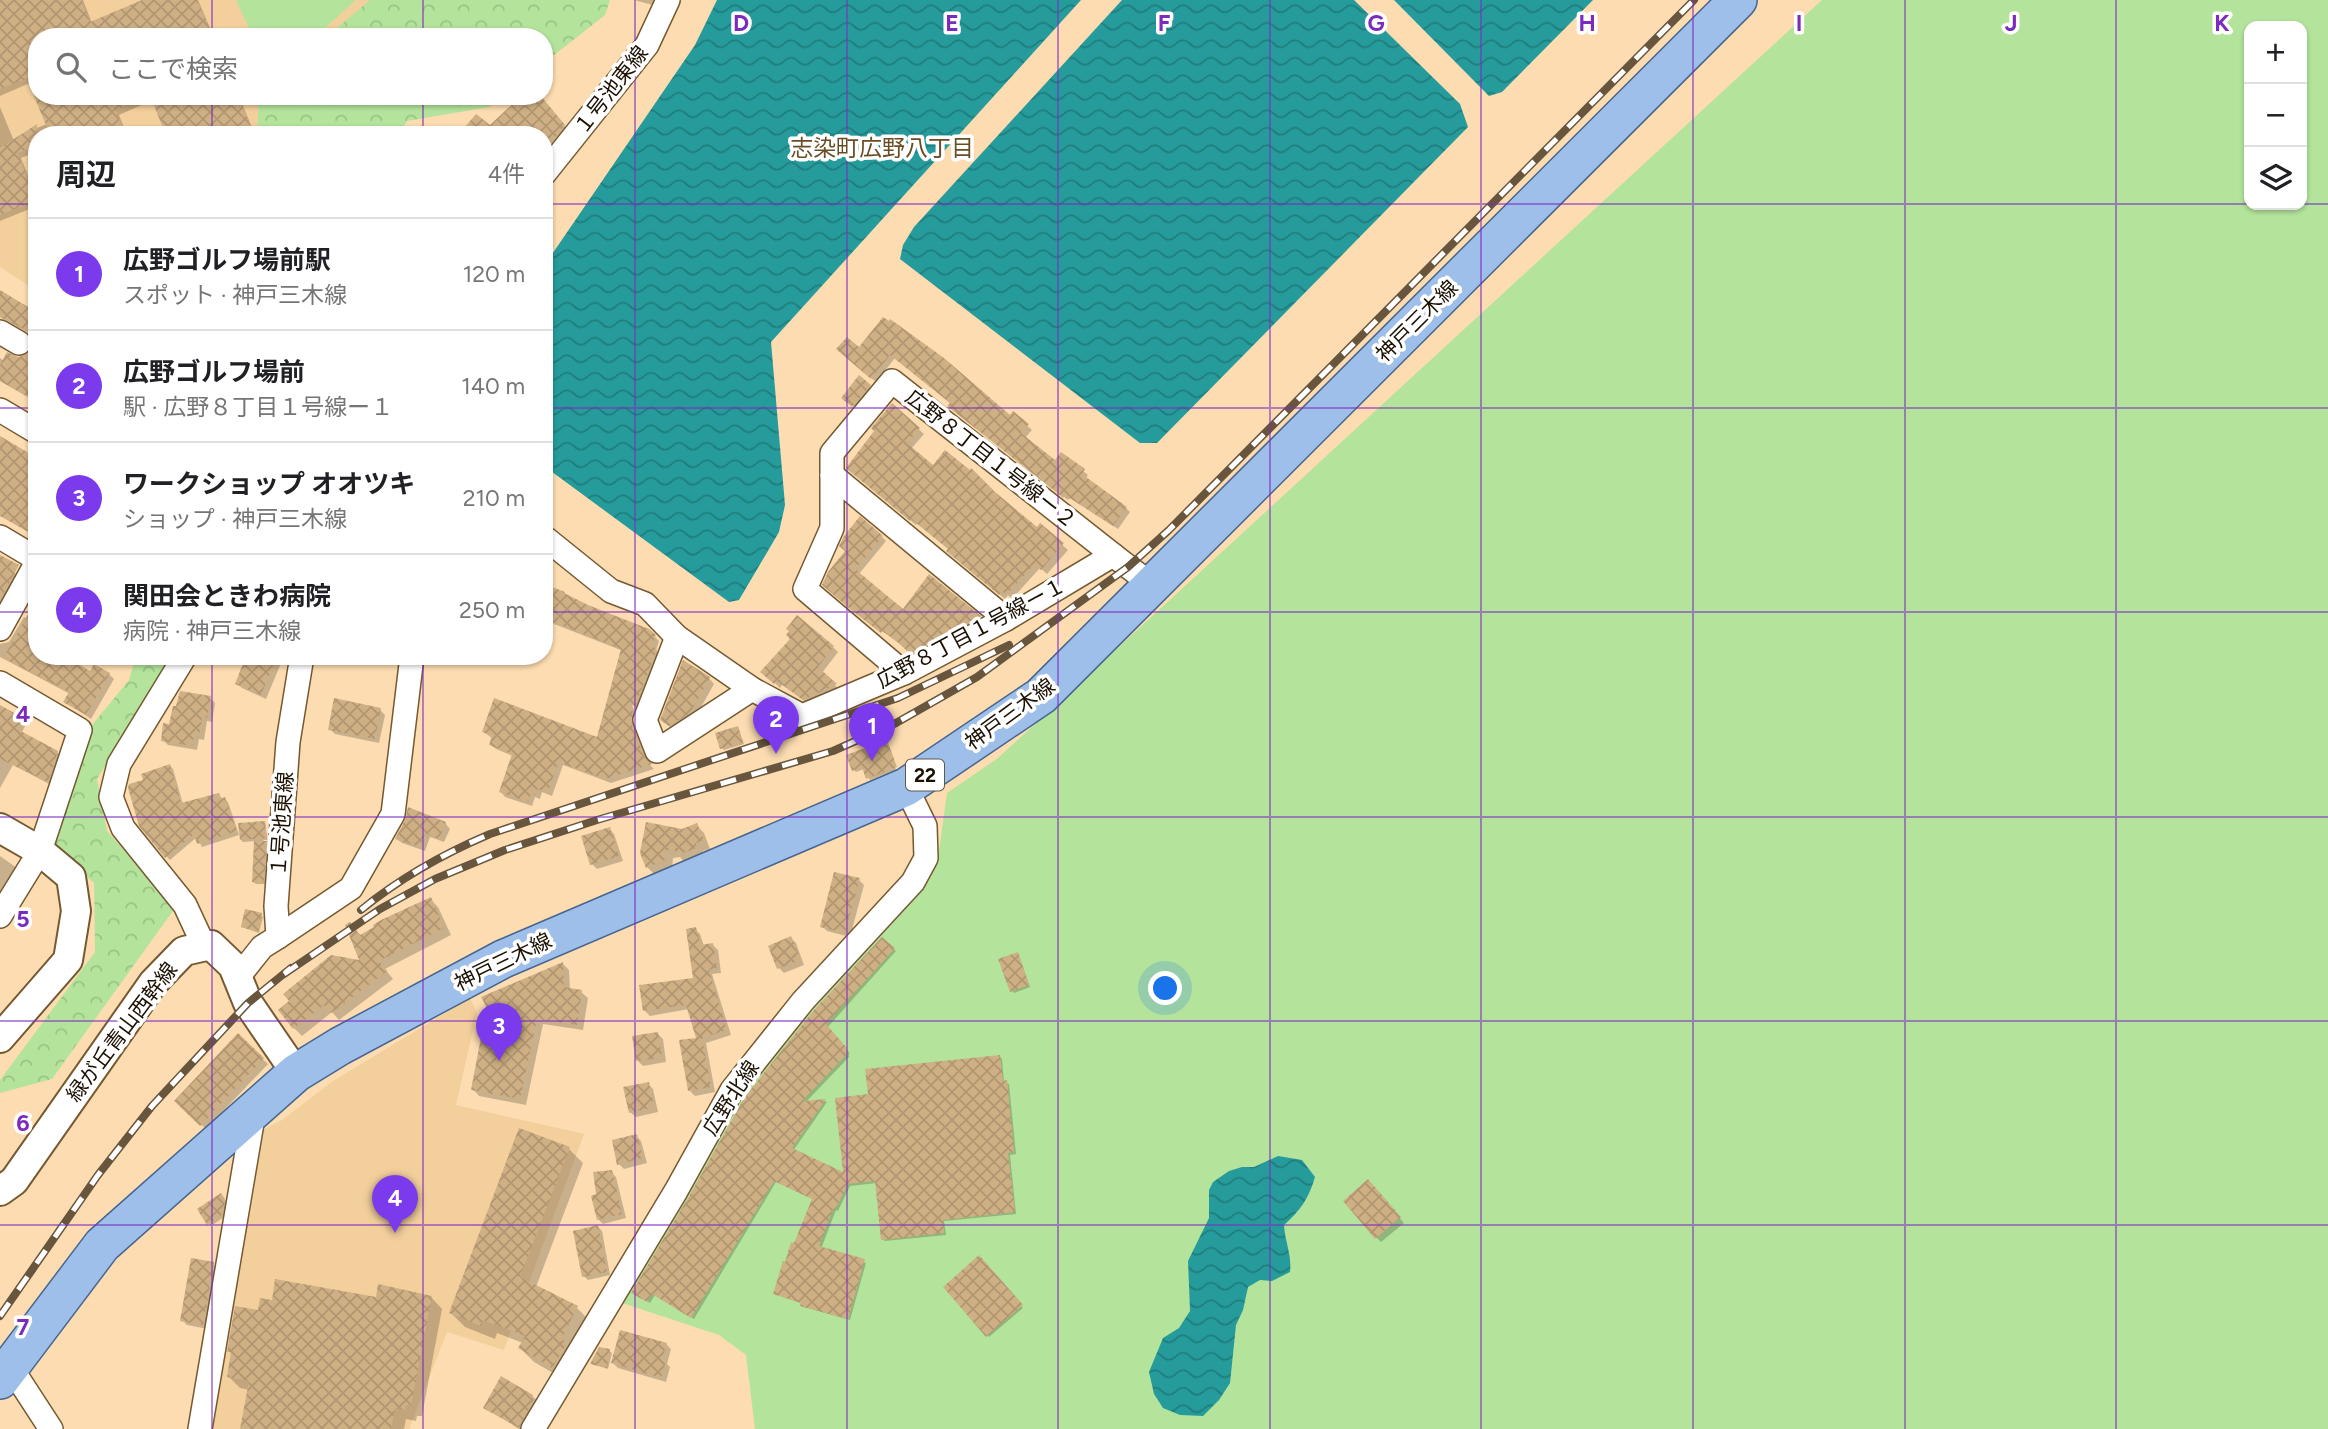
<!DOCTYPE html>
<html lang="ja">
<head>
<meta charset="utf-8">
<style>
  :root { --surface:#fff; --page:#f2f2f2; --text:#202124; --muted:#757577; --line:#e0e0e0; --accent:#7c3aed }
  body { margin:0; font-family:Figtree,"Noto Sans JP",sans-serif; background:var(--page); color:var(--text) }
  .controls { position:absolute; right:21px; top:21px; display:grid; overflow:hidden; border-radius:14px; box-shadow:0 2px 5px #0004 }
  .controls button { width:63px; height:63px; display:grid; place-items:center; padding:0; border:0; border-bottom:2px solid var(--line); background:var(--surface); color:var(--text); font:35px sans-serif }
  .you { position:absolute; left:1166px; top:989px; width:24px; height:24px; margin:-18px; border:5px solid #fff; border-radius:50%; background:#1a73e8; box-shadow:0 0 0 10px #1a73e833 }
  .badge { display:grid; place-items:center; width:46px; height:46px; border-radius:50%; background:var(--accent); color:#fff; font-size:23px; font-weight:700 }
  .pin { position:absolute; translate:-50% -58px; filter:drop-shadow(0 2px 4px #0008) }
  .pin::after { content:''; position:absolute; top:37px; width:24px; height:21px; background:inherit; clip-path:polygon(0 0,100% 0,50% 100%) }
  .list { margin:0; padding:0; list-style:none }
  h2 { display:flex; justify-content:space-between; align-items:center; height:91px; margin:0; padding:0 28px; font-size:30px }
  h2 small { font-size:23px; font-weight:400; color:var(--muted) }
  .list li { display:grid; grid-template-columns:46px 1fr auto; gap:21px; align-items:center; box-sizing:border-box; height:112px; padding:0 28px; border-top:2px solid var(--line) }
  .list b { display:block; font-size:26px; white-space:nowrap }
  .list p { margin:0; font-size:23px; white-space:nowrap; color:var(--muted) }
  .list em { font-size:23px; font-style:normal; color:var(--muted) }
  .icon { flex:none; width:38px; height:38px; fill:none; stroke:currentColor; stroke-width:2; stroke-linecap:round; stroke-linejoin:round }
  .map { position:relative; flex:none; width:2328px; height:1429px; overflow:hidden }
  .search { position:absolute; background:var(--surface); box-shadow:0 2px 5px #0004; left:28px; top:28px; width:525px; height:77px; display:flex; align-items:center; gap:18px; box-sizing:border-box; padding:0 24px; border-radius:28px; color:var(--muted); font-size:26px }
  .panel { position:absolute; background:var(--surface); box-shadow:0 2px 5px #0004; left:28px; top:126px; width:525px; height:539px; border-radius:28px }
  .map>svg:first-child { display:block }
  .built { fill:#f3cf9c }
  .green { fill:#b4e49c; fill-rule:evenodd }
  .forest { fill:url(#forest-crowns) }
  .water { fill:url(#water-waves) }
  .shadow { fill:#0003 }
  .building { fill:url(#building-cross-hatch) }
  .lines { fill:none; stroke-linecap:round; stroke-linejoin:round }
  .minor-casing { stroke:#755930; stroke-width:26 }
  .tertiary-casing { stroke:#755930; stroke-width:32 }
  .primary-casing { stroke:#46668f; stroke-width:40 }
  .minor { stroke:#fff; stroke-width:23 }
  .tertiary { stroke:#fff; stroke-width:28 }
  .primary { stroke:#9ebfe9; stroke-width:37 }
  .rail-casing { stroke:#67553d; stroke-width:8 }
  .rail { stroke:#fff; stroke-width:5; stroke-dasharray:16; stroke-linecap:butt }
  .grid { fill:none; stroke:#7b2cbf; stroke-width:2; stroke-opacity:0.55 }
  .labels { text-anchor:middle; stroke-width:7; stroke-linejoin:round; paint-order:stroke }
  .shield { fill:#fff; stroke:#5f584e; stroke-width:2 }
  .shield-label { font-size:19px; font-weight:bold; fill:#1b1002 }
  .street-label { font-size:21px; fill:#1b1002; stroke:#fff }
  .neighbourhood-label { font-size:23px; fill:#694e25; stroke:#fff }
  .grid-label { font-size:23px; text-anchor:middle; font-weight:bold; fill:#7b2cbf; stroke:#fff; stroke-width:7; stroke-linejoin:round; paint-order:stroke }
</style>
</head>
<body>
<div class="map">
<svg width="2328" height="1429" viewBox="0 0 2328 1429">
  <defs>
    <pattern id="forest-crowns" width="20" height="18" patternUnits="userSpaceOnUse" patternTransform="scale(1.75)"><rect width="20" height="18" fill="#b4e49c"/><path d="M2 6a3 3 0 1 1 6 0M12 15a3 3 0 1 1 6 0" fill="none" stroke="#9ac385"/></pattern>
    <pattern id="water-waves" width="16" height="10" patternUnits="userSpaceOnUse" patternTransform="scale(1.75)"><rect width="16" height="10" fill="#269b9c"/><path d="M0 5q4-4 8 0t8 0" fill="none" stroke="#207d7d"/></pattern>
    <pattern id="building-cross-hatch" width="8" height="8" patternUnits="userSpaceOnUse" patternTransform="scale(1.75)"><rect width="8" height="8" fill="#cfb085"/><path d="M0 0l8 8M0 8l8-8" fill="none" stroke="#b19671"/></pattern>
  </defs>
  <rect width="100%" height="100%" fill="#fcdcb0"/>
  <g class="built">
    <polygon points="0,0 404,0 366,37 37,37 37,96 310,96 275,135 37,135 37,291 0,267"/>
    <polygon points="470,998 477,1012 456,1105 584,1134 504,1350 447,1332 409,1429 207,1429 261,1131 282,1120 333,1081"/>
  </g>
  <g class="green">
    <polygon points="236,0 356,0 315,37 253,37"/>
    <path d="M1822 0H2328V1429H755L746 1355 719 1335 616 1301 742 1087 937 865 947 793 998 758ZM2249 26H2302V205H2249Z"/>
  </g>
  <g class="forest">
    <polygon points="370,0 610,0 605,15 544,63 544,37 326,37"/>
    <polygon points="259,96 503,96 489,107 407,121 399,135 257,135"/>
    <polygon points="136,656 171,656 168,666 97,779 107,831 175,908 52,1079 0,1093 0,1080 95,952 94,883 54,847 92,725 129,680"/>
  </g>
  <g class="water">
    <polygon points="717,0 1081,0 771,342 785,505 779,532 739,600 729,602 544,466 544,266 695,45"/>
    <polygon points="1122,0 1354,0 1460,104 1468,127 1157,443 1140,443 900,259 903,245 914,227"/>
    <polygon points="1394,0 1593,0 1502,92 1489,96"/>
    <path d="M1278 1156 1302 1160 1315 1177C1309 1198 1300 1211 1284 1225 1285 1242 1292 1255 1290 1272L1272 1281 1260 1280 1248 1287 1243 1310 1236 1325 1230 1383 1219 1400 1203 1416 1180 1415 1163 1408 1154 1394 1149 1372 1163 1338 1179 1328 1190 1311 1188 1261 1209 1218V1190L1213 1182 1229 1171 1242 1167H1254Z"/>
  </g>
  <g class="shadow">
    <polygon points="0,0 83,0 92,23 147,0 198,0 214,37 37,37 37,96 239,96 253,130 241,135 168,135 153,100 119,115 127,135 37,135 37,152 21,158 37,197 37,206 0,221 0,107 14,141 29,131 47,124 30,83 0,96"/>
    <polygon points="634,0 658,0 656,6"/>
    <polygon points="540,96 569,131 544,154 544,135 490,128"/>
    <polygon points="0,292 31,311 32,309 37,311 36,402 0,381 0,358 4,361 28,356 35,344 32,335 0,317"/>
    <polygon points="884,319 1010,417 1013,413 1032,430 1025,438 1055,462 1062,454 1088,475 1085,479 1126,508 1130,512 1118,529 1070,498 1068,500 953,410 952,403 895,358 876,382 842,353 859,349"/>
    <polygon points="859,377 871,388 855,407 843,397"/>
    <polygon points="892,406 924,434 911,449 933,467 994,493 1038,529 1041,526 1068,550 1047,574 1040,568 1012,599 1008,595 1005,599 954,556 950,550 917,523 916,525 853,472"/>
    <polygon points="882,537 886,541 859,574 903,611 930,576 983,621 966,630 962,627 952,638 916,657 829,589"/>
    <polygon points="0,563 20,577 0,613"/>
    <polygon points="544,589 648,630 659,641 656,650 661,655 640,710 632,705 637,718 636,731 648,763 654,769 611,783 563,765 552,796 542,792 540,799 535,797 532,806 505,797 501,792 513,756 496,749 491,745 493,739 484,732 599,739 623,651 544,620"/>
    <polygon points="24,617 31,621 37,656 91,673 109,674 114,679 91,719 66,702 70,694 0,657 0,644 9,642"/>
    <polygon points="833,647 838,652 822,673 840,690 809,705 783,684 780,688 763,671"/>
    <polygon points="248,656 284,656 266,699 242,688 237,683"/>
    <polygon points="709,678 714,684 695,718 676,730 667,725"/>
    <polygon points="210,698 215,703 212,722 207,721 204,740 199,739 197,750 168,745 163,740 170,726"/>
    <polygon points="0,708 26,724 21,734 57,752 62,757 53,786 13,765 0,788"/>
    <polygon points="380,710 385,715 379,743 335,734 330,729"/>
    <polygon points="738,728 744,744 724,750 722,748"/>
    <polygon points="886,742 896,770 870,780 864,769 856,772 854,770"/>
    <polygon points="170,766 173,769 183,804 218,795 228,802 239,835 202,847 197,837 170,860 167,857 141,825 145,781"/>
    <polygon points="407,821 445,823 450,829 444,842 430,837 425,851 402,843 397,839"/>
    <polygon points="264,822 268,840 263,840 268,845 265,884 256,884 253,882 255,841 243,842 241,840"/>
    <polygon points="696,825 704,833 710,849 703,851 703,856 685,863 680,857 673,858 672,868 655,875 647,867 682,831"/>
    <polygon points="609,829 614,834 623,861 597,869 592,864"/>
    <polygon points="0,856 17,868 0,897"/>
    <polygon points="859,880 864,885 850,937 827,931 822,926"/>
    <polygon points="431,900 438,907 451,935 385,969 393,979 339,1020 332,1012 302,1036 294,1028 280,1010 362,962 350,924 361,936"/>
    <polygon points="261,915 263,917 259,933 242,927"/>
    <polygon points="695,929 700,934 704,946 713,945 718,950 721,973 712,974 731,1035 706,1043 715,1092 695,1096 690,1091 698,1039 689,1009 650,1016 645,1011 695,979"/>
    <polygon points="791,938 796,943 804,965 784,973 779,968"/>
    <polygon points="882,939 896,951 827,1028 849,1052 849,1057 805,1103 825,1101 827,1102 793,1151 845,1175 870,1096 1000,1057 1002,1059 1004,1082 1009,1084 1016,1154 1010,1155 1016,1214 944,1221 946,1235 885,1241 883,1239 877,1183 850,1186 838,1211 836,1210 821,1249 866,1263 850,1320 804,1307 803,1304 775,1294 813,1199 776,1182 694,1319 655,1295 650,1303 636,1295"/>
    <polygon points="1019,956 1030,987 1014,993 1012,991"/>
    <polygon points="563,964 569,970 570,990 581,992 588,998 583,1030 543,1024 526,1105 479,1096 473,1089"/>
    <polygon points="658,1034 663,1039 666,1062 643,1066 638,1061"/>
    <polygon points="238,1036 268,1064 206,1129 176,1101"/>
    <polygon points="648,1084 653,1089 658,1112 636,1117 630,1112"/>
    <polygon points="636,1136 641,1141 647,1163 624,1169 619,1164"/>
    <polygon points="569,1149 583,1163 536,1287 577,1308 591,1322 567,1381 534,1362 520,1348 523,1343 497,1333 495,1339 465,1327 451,1313"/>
    <polygon points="611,1172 616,1177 626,1218 603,1224 598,1219 598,1196"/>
    <polygon points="1373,1187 1404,1223 1381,1242 1376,1237"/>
    <polygon points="223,1197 226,1202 224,1217 211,1226 199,1209"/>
    <polygon points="598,1227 602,1231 610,1275 588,1280 584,1276"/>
    <polygon points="979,1257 1023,1308 989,1337 945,1287"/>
    <polygon points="213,1264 218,1269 208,1329 187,1325 182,1320"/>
    <polygon points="431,1297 442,1309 422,1416 417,1416 416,1421 406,1419 404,1429 242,1429 250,1390 240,1388 229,1377 233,1355 229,1351 260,1312 377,1299"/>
    <polygon points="666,1344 671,1349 667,1364 670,1367 666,1382 618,1368 613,1363"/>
    <polygon points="609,1351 612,1353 608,1369 592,1364"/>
    <polygon points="532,1396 538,1401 526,1429 519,1429 486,1407"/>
  </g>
  <g class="building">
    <polygon points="0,0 81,0 90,22 142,0 197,0 213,37 37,37 37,74 0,89"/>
    <polygon points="34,96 147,96 147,97 115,110 126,135 50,135"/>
    <polygon points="150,96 238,96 250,125 227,135 166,135"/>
    <polygon points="521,96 541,96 565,125 549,145 544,141 544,135 458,135 476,114 490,125"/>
    <polygon points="37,124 37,146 17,153 37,200 0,215 0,148"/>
    <polygon points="0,290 33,310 37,304 37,389 31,398 0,381 0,365 7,352 18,357 25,355 31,351 33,344 31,337 27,331 0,317"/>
    <polygon points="883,317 889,321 890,319 944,358 1010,415 1013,411 1029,424 1021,433 1055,460 1061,452 1085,469 1082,474 1127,507 1113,526 1065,495 1063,498 1056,492 947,406 950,403 890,355 871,379 836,349 847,337 859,347"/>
    <polygon points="859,375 871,385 852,407 841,398"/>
    <polygon points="892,403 920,428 907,443 933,465 945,450 970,470 971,468 995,492 1037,527 1040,523 1064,543 1041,570 1034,565 1006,595 1002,591 999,595 946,551 948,549 911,519 910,521 846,468 874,431 871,428"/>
    <polygon points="0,436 37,458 37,537 0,516"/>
    <polygon points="860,516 883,536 855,569 903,609 929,574 981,616 961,627 957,624 947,634 910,654 897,641 882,631 881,633 850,609 822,585 828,572 845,551 839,546 844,536"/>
    <polygon points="0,555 19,565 0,600"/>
    <polygon points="544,584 565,592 564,593 588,605 649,629 656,635 651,646 657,649 635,706 630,703 633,712 632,725 644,756 652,764 605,779 558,762 548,792 537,789 535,795 531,794 528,802 499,792 512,754 489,745 492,736 482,732 494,698 597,737 621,649 544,618"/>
    <polygon points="37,599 37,656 65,656 90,671 94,664 110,673 86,715 63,702 69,692 3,658"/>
    <polygon points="797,615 834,646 818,667 837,684 803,700 777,681 774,684 760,672 790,639 786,635 789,631 786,629"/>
    <polygon points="246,656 277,656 261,695 235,684"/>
    <polygon points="683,660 710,677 690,713 669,726 660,720"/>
    <polygon points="180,691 211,696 207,718 202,717 199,736 194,735 192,746 161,741 163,723 169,724 173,706 176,706"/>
    <polygon points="334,698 381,708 375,739 328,730"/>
    <polygon points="0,705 23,718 17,729 58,751 48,782 0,759"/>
    <polygon points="738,726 743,742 720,749 715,733"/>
    <polygon points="887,740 897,767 866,779 862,767 852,771 846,755"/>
    <polygon points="170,764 181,803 219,793 221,799 225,797 237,831 197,844 194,834 165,858 139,826 128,788 129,784 143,780 141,774"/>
    <polygon points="408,807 446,822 439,839 425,833 420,847 395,839 405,820"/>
    <polygon points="265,821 267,838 240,840 238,823"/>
    <polygon points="646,822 682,829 697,823 704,840 696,843 696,848 676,856 675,850 665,850 665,860 646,868 640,853"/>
    <polygon points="610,827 619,856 590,865 581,836"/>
    <polygon points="254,841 267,841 264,883 252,882"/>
    <polygon points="834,872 860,878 845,933 820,927"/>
    <polygon points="431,897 444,928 379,961 387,971 331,1013 324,1005 293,1029 278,1010 289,1001 283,994 331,955 359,960 345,925 350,922 360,935 374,927 373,925 381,920"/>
    <polygon points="245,909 262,913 258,932 241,927"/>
    <polygon points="696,927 701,945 713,943 717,968 709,970 727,1030 702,1038 711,1087 688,1091 679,1040 696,1038 686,1005 643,1011 639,985 693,978 686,929"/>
    <polygon points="791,936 801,960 777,969 768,946"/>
    <polygon points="882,937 895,948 826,1024 847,1048 847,1054 802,1101 826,1099 792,1148 843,1172 835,1098 868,1094 865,1069 1000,1055 1003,1081 1007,1080 1014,1152 1008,1153 1015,1212 943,1220 944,1233 881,1240 875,1181 848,1184 835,1210 833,1209 819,1246 865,1259 848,1319 800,1306 801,1303 773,1294 783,1261 785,1262 791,1242 794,1243 812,1199 774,1181 691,1318 652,1294 647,1302 631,1293 688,1198 744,1098 814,1010"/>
    <polygon points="1018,952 1029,985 1010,992 998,959"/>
    <polygon points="563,962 564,987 582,990 577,1025 537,1019 520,1099 471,1090 485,1016 486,1006 481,997"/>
    <polygon points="658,1032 662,1058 636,1061 632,1036"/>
    <polygon points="238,1033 264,1058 200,1126 174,1101"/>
    <polygon points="649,1082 654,1107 629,1113 623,1087"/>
    <polygon points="519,1128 570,1147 520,1277 578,1306 561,1340 568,1341 552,1368 518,1348 525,1336 483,1320 481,1326 449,1313"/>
    <polygon points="637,1134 643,1158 617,1165 612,1140"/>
    <polygon points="612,1170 622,1214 597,1220 591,1196 596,1194 593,1172"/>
    <polygon points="1368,1179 1401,1217 1375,1239 1343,1201"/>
    <polygon points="221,1193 225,1199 222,1215 207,1225 197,1209"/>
    <polygon points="598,1225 607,1272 582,1277 573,1231"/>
    <polygon points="979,1255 1023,1305 986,1337 943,1287"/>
    <polygon points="191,1258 214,1262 203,1325 180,1321"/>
    <polygon points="275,1279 376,1297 378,1284 432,1296 411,1406 406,1405 405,1410 395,1408 391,1429 240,1429 249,1381 227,1377 231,1352 227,1352 235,1306 258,1310 260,1298 272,1300"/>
    <polygon points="620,1330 667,1343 662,1359 666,1361 661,1378 611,1363"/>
    <polygon points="599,1347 610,1349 607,1368 590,1364"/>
    <polygon points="501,1376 533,1395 533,1401 519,1428 483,1408"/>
  </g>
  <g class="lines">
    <g class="minor-casing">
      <g id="minor">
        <polyline points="544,174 647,45 668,0"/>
        <polyline points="0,332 19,343"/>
        <polyline points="0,410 37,432"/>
        <polyline points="832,475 1006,619"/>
        <polyline points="0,537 37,559"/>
        <polyline points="544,537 611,591 645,604 677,637 752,689 802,716 904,673 1006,619 1113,555 1152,585"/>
        <polyline points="0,629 37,562"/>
        <polyline points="677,637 645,720 657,751 752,689"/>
        <polyline points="185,656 119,764 111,797 123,828 185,905 204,946"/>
        <polyline points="904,673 805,589 832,528 832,453 892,381 1113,555"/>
        <polyline points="0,683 80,730 40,851 0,916"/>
        <polyline points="278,937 351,888 393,814 412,656"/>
        <polyline points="239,976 262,947 278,937 276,906 288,742 302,656"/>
        <polyline points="10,1366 51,1429"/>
        <polyline points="200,1429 254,1111"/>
        <polyline points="533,1429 676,1191 732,1090 803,1001 913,882 926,858 925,826 906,787"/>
      </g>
    </g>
    <g class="tertiary-casing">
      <g id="tertiary">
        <polyline points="0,828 40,851 71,877 76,911 68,960 0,1038"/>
        <polyline points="0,1191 14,1181 153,983 184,951 211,945 233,966 248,1003 296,1073"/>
      </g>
    </g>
    <g class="primary-casing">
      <polyline id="primary" points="0,1380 102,1245 296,1073 340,1046 503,959 906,787 1041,696 1738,0"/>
    </g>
    <use href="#minor" class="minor"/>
    <use href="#tertiary" class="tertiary"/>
    <use href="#primary" class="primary"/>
    <g class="rail-casing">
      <g id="rail">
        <path d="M361 910C400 878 443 854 490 834L898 698 1009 645"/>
        <polyline points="284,974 380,909 435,879 505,850 597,820 833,751 896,723 977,677 1128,567 1169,530 1694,0"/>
        <polyline points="0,1316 98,1175 152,1106 248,1003 291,968"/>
      </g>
    </g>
    <use href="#rail" class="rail"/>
  </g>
  <path class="grid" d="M212 0V37M423 0V37M635 0V1429M847 0V1429M1058 0V1429M1270 0V1429M1481 0V1429M1693 0V1429M1905 0V1429M2116 0V1429M212 96V135M423 96V135M0 204H37M544 204H2249M2302 204H2328M0 408H37M544 408H2328M0 612H37M544 612H2328M212 656V1429M423 656V1429M0 817H2328M0 1021H2328M0 1225H2328"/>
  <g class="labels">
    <rect class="shield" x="906" y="759.5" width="38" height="31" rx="5"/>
    <g class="shield-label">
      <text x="925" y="782">22</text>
    </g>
    <g class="street-label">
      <text transform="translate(611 90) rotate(-52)" y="7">１号池東線</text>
      <text transform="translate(1417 321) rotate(-45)" y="7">神戸三木線</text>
      <text transform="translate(991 459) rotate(38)" y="7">広野８丁目１号線ー２</text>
      <text transform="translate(971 633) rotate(-28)" y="7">広野８丁目１号線ー１</text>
      <text transform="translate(1010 714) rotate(-36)" y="7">神戸三木線</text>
      <text transform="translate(282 824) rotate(-86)" y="7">１号池東線</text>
      <text transform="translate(503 962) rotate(-26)" y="7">神戸三木線</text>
      <text transform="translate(122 1032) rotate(-53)" y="7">緑が丘青山西幹線</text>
      <text transform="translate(731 1098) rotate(-57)" y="7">広野北線</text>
    </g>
    <g class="neighbourhood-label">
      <text x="882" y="156">志染町広野八丁目</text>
    </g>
  </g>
  <g class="grid-label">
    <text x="741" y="31">D</text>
    <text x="952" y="31">E</text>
    <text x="1164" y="31">F</text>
    <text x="1376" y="31">G</text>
    <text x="1587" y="31">H</text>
    <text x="1799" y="31">I</text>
    <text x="2011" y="31">J</text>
    <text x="2222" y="31">K</text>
    <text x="23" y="722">4</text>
    <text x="23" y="927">5</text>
    <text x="23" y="1131">6</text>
    <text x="23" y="1335">7</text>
  </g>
</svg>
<div class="controls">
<button>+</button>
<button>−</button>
<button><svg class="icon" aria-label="layers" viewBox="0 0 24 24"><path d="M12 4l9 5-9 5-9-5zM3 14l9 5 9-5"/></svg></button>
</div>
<div class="you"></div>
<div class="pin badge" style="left:872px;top:761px">1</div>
<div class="pin badge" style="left:776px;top:754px">2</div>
<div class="pin badge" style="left:499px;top:1061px">3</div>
<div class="pin badge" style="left:395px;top:1233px">4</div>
<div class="search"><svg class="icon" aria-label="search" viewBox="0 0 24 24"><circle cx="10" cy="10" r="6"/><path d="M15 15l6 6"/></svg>ここで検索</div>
<section class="panel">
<h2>周辺<small>4件</small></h2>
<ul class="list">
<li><span class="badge">1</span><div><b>広野ゴルフ場前駅</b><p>スポット · 神戸三木線</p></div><em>120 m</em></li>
<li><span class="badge">2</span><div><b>広野ゴルフ場前</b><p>駅 · 広野８丁目１号線ー１</p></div><em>140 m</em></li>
<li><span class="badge">3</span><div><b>ワークショップ オオツキ</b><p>ショップ · 神戸三木線</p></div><em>210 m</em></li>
<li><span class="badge">4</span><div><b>関田会ときわ病院</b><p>病院 · 神戸三木線</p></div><em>250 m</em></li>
</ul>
</section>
</div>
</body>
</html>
